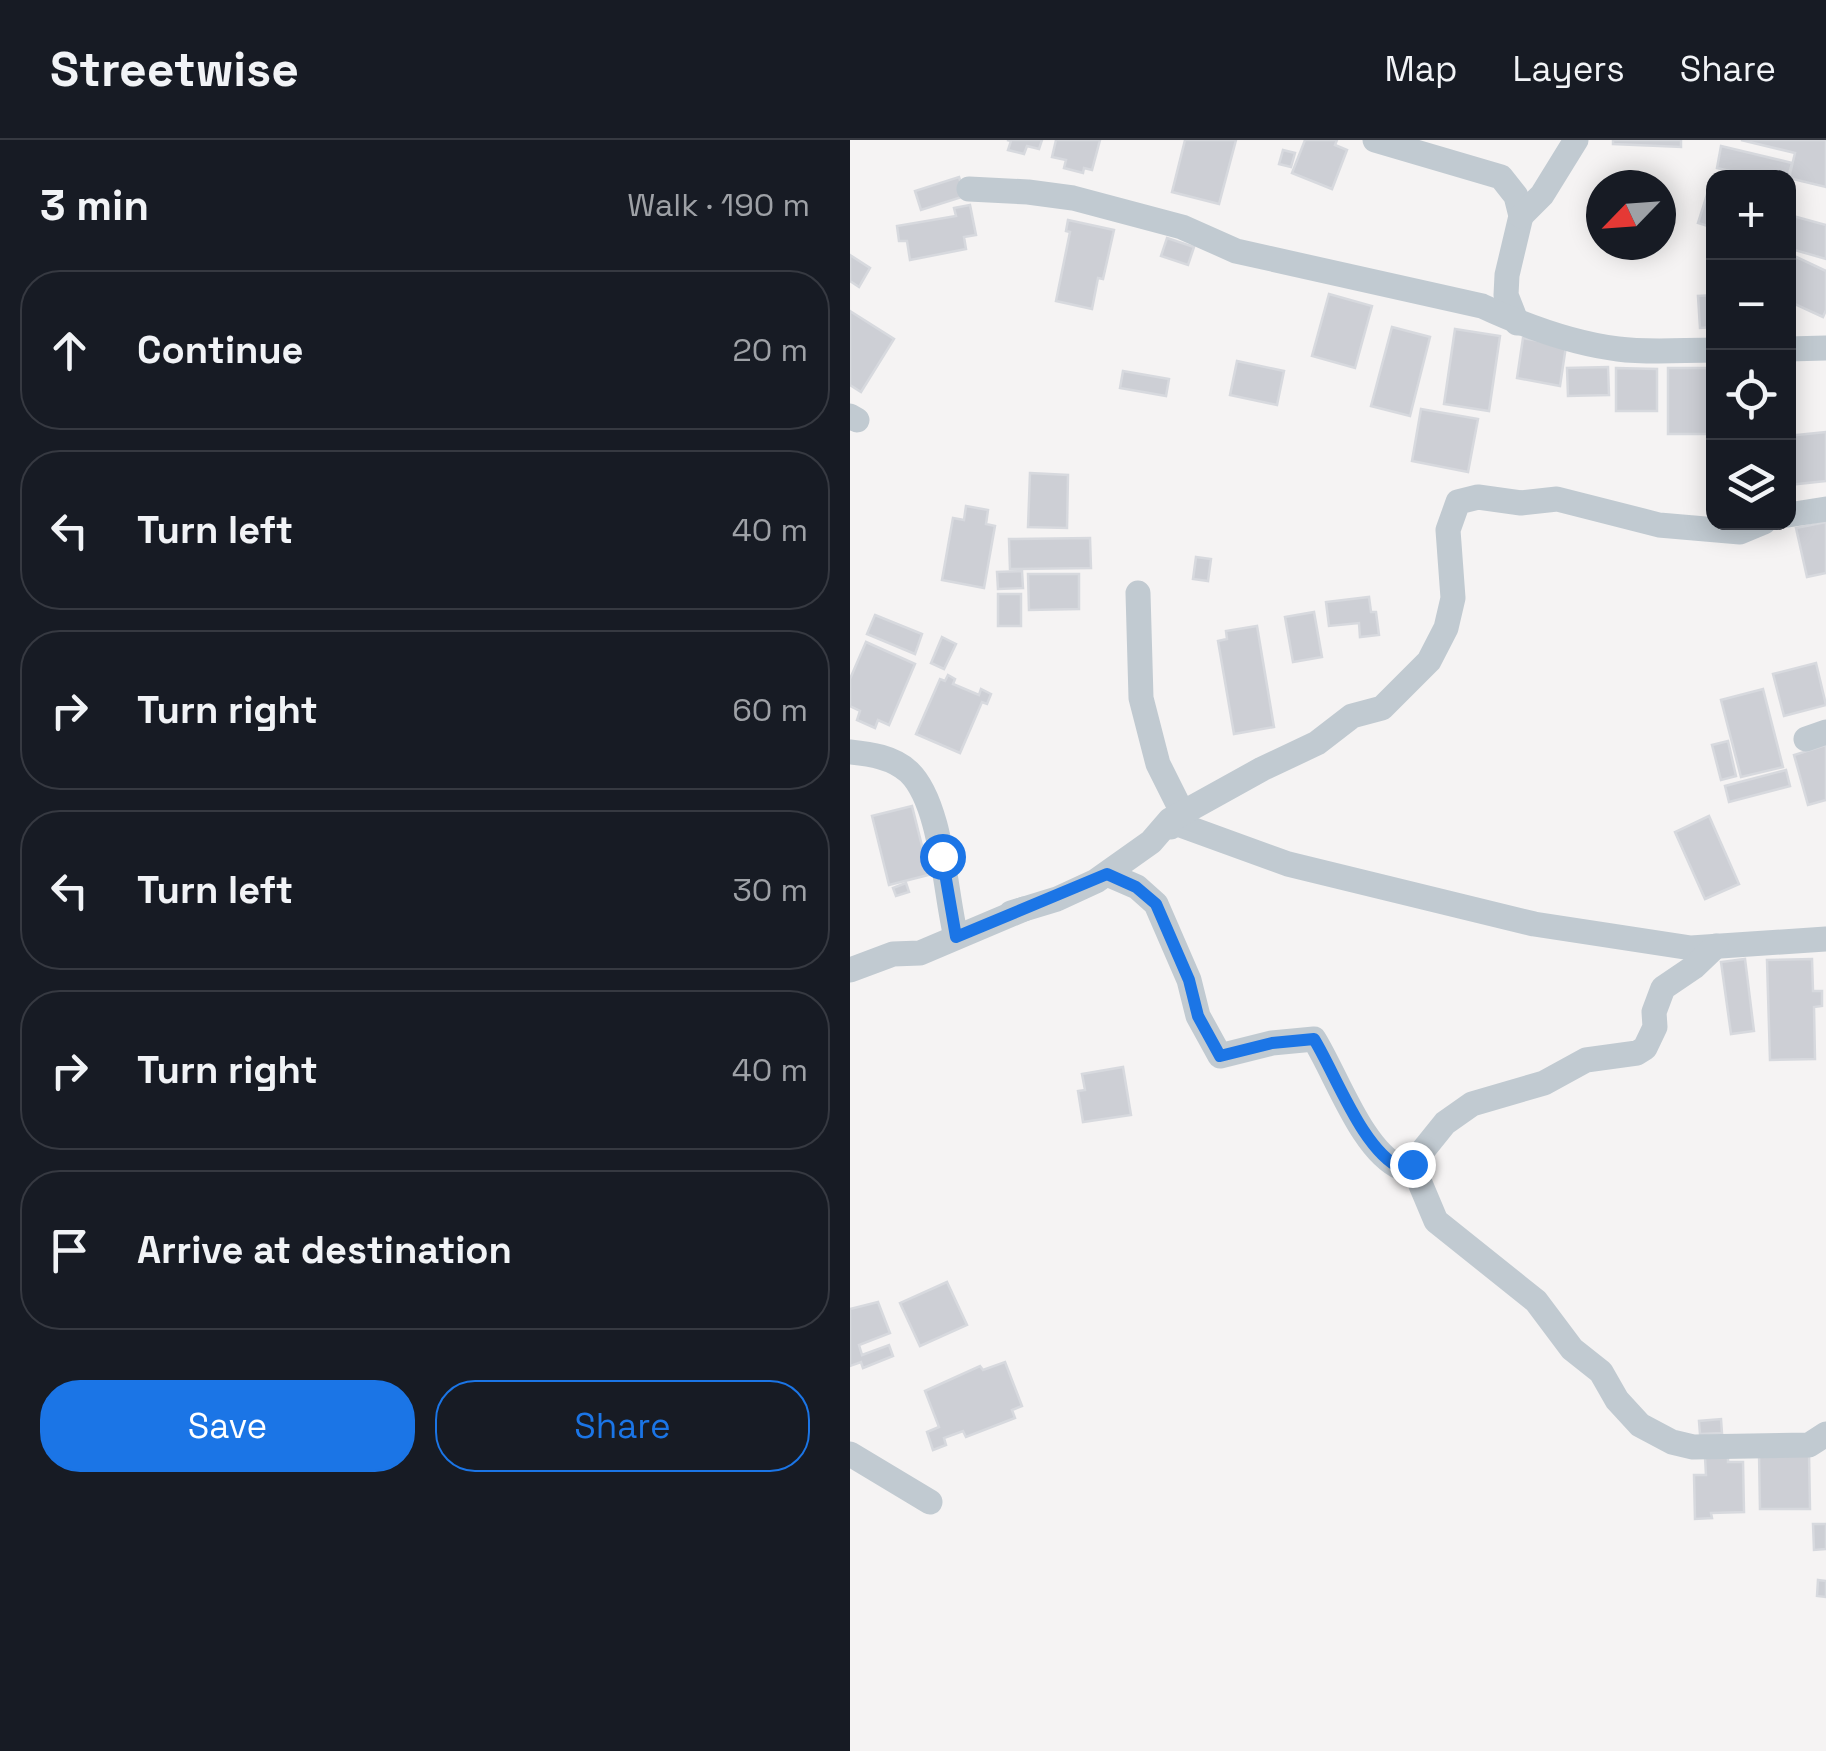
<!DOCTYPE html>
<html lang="en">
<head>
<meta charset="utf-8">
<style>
  :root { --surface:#171b24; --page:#20242c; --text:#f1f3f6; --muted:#9ea1a6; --line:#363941; --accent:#1b75e6 }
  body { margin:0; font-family:"Space Grotesk",sans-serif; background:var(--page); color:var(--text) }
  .controls { position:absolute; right:30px; top:30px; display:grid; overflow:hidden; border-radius:20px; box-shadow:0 5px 25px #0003 }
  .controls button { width:90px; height:90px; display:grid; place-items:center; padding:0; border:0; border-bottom:2px solid var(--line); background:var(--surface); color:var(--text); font:50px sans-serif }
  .compass { position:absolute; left:736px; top:30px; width:90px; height:90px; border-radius:50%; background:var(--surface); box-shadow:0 5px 25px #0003; rotate:245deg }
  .stop { position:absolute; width:30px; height:30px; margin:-22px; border:8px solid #1b75e6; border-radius:50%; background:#fff }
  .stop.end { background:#1b75e6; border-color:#fff; box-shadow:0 2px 10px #0008 }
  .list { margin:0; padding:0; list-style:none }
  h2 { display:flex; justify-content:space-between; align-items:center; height:130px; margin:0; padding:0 40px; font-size:42px }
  h2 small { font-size:32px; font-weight:400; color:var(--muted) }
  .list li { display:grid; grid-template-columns:65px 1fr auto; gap:30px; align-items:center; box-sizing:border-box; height:160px; margin:0 20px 20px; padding:0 20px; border:2px solid var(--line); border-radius:40px }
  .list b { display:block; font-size:38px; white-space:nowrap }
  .list em { font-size:32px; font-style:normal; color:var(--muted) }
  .actions { display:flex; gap:20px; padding:30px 40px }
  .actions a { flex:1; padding:22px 0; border:2px solid var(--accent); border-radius:40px; text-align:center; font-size:35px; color:var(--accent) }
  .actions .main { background:var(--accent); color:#fff }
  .icon { flex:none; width:55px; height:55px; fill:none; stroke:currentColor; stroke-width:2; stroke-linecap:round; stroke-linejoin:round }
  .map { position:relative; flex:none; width:976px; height:1611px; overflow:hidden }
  header { display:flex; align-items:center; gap:60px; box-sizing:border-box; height:140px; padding:0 50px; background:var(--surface); border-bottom:2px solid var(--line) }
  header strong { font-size:48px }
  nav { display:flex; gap:55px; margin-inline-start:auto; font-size:35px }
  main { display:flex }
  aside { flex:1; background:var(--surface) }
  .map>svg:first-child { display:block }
  .building { fill:#cdcfd5; stroke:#d7d9de; stroke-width:2.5 }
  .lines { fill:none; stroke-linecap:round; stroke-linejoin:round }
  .street { stroke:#c1cad1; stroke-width:25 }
  .route { stroke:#1b75e6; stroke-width:12 }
</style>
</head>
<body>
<header>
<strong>Streetwise</strong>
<nav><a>Map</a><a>Layers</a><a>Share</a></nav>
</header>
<main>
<aside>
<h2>3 min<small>Walk · 190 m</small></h2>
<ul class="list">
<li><svg class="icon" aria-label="ahead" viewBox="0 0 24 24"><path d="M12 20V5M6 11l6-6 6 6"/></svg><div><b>Continue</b></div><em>20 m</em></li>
<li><svg class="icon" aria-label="left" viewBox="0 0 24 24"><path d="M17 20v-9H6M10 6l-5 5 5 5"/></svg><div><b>Turn left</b></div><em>40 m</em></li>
<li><svg class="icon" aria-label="right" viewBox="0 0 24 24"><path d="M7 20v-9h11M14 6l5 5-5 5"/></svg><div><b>Turn right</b></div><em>60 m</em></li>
<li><svg class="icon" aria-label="left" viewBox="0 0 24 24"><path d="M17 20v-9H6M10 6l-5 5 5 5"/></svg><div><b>Turn left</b></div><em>30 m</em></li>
<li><svg class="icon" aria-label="right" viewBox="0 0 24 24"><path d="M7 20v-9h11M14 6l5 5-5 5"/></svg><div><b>Turn right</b></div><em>40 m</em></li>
<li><svg class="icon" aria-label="arrive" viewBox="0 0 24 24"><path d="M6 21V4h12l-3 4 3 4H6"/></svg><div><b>Arrive at destination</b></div></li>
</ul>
<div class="actions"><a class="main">Save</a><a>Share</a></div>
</aside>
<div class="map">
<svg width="976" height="1611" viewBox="0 0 976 1611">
  <rect width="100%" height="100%" fill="#f5f3f3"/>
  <g class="building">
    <polygon points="157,0 192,0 189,9 177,6 174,14 158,10 161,1"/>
    <polygon points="206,0 250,0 242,30 234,28 233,33 214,28 216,20 202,17"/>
    <polygon points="335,0 386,0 369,64 322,52"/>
    <polygon points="455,0 487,0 485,5 497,10 482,49 442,33"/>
    <polygon points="763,0 831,0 831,7 763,4"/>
    <polygon points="891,0 976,0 976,47 939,38 945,13"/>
    <polygon points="871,6 942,23 938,38 908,38 867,28"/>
    <polygon points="433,10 445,13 441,27 429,24"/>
    <polygon points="109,37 115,56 71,70 65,51"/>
    <polygon points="860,45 864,46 864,88 848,83"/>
    <polygon points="120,65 126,95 114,97 116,109 60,120 57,101 49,101 47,86 106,76 104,68"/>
    <polygon points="943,76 976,85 976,119 938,108"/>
    <polygon points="218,80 264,90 253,139 248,138 242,169 206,161 220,92 216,91"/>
    <polygon points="317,98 344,107 338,125 311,116"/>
    <polygon points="938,113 976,131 976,170 973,177 938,161"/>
    <polygon points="0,115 20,128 9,147 0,141"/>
    <polygon points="479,154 522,166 505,228 462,216"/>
    <polygon points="864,155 864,187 850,188 848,156"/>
    <polygon points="0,171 44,199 11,252 0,245"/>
    <polygon points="542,187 580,197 560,276 521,266"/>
    <polygon points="605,189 650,196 639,271 594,264"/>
    <polygon points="673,198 716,206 710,246 667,238"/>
    <polygon points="387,221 434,231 427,265 380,255"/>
    <polygon points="758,227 759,255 718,256 717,228"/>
    <polygon points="766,228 807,229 807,271 766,271"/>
    <rect x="818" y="228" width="46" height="66"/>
    <polygon points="273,231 319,239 316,256 270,248"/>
    <polygon points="571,269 628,279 618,332 562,321"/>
    <polygon points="976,292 976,341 938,345 938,296"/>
    <polygon points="180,333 218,335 217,388 178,387"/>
    <polygon points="116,366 138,370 136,384 145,386 134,448 92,440 103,378 114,380"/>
    <polygon points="976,382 976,433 957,437 946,388"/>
    <polygon points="240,398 241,428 160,429 159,399"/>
    <polygon points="346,417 361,419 358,441 343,439"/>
    <polygon points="172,431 173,448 148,449 147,432"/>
    <polygon points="178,434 229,434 229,469 179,470"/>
    <rect x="148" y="454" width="23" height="32"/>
    <polygon points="519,457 521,472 526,472 529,495 510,497 509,483 479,486 476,462"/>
    <polygon points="464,472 472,517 443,522 435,477"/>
    <polygon points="25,475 72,494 65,514 17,494"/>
    <polygon points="407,486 424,587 384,594 368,501 377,499 376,491"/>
    <polygon points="92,497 106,504 94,529 81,523"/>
    <polygon points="16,502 65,524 39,585 28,580 25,588 7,580 10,571 0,566 0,539"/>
    <polygon points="966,523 976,565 934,576 923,534"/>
    <polygon points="98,535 105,539 103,544 129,555 131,549 141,554 137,564 132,562 110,613 66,594 90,539 95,541"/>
    <polygon points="913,549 933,627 891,637 871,560"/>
    <polygon points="878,601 886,636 871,640 862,605"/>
    <polygon points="976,605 976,660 958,665 944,615"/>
    <polygon points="936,630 940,646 879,662 875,646"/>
    <polygon points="62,666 73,710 83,708 87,722 80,724 82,734 39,745 22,676"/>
    <polygon points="859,676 889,744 855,759 825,692"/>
    <polygon points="56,743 59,752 46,756 43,748"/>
    <polygon points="895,819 904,891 881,894 871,822"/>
    <polygon points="962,819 963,851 972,851 972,866 964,867 965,919 920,920 917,820"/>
    <polygon points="273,927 281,975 233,982 228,951 235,950 232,934"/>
    <polygon points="97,1142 117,1185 70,1206 50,1163"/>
    <polygon points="28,1162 40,1193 9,1205 12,1215 39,1205 43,1216 13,1228 11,1222 0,1226 0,1169"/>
    <polygon points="155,1222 172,1266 162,1270 165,1278 116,1297 113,1291 94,1298 96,1305 83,1310 77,1292 89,1287 75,1251 130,1226 133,1230"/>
    <polygon points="871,1279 872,1293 850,1294 849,1281"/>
    <polygon points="909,1312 959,1312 960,1369 910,1369"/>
    <polygon points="855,1317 878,1317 878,1322 893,1322 894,1372 861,1373 862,1378 845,1379 844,1335 856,1335"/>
    <polygon points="963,1384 976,1384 976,1409 964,1410"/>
    <polygon points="968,1440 976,1441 976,1457 967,1456"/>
  </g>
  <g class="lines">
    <g class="street">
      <polyline points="525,0 651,37 666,56 671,76 657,135 656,155 667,183"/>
      <path d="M119 49 178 52 223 58 332 87 386 111 632 166C675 186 720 203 768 209 799 213 832 210 864 210"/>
      <polyline points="671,76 692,55 726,0"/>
      <polyline points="938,209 976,208"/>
      <polyline points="0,276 7,280"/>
      <polyline points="938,375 976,369"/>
      <polyline points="288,453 291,558 308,624 330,668 321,687"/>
      <polyline points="956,599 976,592"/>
      <path d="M0 612C20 614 43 617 59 632 92 664 95 753 106 797"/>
      <polyline points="325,683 438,724 684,784 841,808 976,799"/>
      <path d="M257 734 287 747 306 764 339 840 348 876 370 916 422 903 464 899C487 936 512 1011 551 1028L562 1024 595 983 622 964 694 943 736 920 787 913 795 908 805 887 804 872 813 848 844 827 866 806"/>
      <polyline points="161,773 207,759 246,741 301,702 320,680 412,629 467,603 502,576 532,568 579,521 596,488 603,458 598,390 608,362 628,357 671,363 707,359 809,385 890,392 914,382"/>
      <polyline points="0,830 43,814 70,813 174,769"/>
      <polyline points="562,1024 586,1081 686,1161 722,1209 751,1232 767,1260 790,1285 822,1302 843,1307 959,1305 976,1294"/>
      <polyline points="0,1314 80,1362"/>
    </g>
  </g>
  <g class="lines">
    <path class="route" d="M92 716 106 797 257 734 286 747 306 764 339 840 348 876 370 916 422 903 464 899C486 935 513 1011 551 1028L562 1024"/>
  </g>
</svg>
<div class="controls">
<button>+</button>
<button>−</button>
<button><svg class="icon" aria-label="locate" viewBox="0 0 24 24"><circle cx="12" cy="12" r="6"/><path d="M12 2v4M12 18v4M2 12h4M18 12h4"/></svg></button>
<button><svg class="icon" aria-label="layers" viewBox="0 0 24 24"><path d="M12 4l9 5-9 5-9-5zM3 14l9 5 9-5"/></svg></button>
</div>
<svg class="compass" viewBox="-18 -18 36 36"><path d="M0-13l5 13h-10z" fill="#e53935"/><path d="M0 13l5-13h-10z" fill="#9ea1a6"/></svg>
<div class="stop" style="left:92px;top:716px"></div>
<div class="stop end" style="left:562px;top:1024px"></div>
</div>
</main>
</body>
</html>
